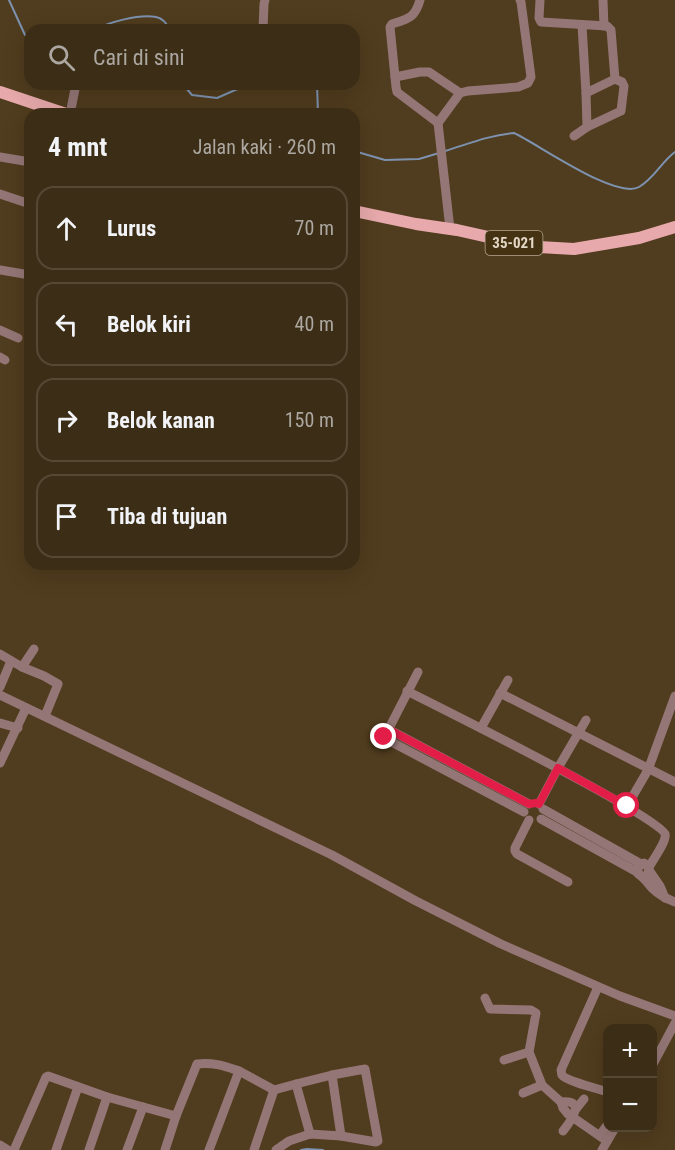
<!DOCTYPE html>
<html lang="id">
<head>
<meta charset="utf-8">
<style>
  :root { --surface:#3c2d16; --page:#473923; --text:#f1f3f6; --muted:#aca8a1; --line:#554935 }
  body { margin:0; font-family:"Roboto Condensed",sans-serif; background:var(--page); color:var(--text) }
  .controls { position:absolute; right:18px; bottom:18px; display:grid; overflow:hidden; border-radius:12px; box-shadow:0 6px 24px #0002 }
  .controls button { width:54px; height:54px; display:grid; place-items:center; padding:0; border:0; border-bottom:2px solid var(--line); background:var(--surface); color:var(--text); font:30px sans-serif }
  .stop { position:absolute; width:18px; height:18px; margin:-14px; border:4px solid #e11d48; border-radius:50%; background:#fff }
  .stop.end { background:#e11d48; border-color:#fff; box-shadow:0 2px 6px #0008 }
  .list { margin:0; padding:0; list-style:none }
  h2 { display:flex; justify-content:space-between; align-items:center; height:78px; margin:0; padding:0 24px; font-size:26px }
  h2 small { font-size:20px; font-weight:400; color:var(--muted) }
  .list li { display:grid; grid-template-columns:39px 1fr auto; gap:18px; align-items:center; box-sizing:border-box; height:84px; margin:0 12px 12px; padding:0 12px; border:2px solid var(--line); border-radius:18px }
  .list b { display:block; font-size:22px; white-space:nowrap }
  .list em { font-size:20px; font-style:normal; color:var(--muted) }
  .icon { flex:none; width:33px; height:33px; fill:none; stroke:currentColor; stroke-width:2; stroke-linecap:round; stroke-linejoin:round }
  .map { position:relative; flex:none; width:675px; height:1150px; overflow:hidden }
  .search { position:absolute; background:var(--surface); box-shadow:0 6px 24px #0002; left:24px; top:24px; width:336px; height:66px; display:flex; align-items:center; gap:15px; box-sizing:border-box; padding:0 21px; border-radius:18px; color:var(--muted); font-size:22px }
  .panel { position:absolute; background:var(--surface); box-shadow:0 6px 24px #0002; left:24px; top:108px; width:336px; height:462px; border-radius:18px }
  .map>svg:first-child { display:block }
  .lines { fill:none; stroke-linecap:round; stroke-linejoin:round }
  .stream { stroke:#7d92af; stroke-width:2 }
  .minor { stroke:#947676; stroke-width:9 }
  .major { stroke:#e7a9ab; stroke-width:12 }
  .route { stroke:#e11d48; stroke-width:8 }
  .labels { text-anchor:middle; stroke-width:4.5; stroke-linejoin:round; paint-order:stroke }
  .shield { fill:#453213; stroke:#b4a690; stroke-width:1.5 }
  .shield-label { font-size:15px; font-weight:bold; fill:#e3d7c6 }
</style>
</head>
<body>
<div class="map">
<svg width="675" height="1150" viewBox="0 0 675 1150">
  <rect width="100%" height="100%" fill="#503c1e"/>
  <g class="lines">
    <g class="stream">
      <polyline points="9,0 25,35 30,39"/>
      <path d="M93 30C110 22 138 14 156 17 163 18 167 24 170 30"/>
      <polyline points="186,84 186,88 192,95 217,98 249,84"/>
      <polyline points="317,84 318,114"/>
      <polyline points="354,151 385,160 419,159 439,153"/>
      <path d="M445 151C468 144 490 135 514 133 538 144 616 200 639 187 655 178 661 162 675 152"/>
      <polyline points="301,1150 307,1149 323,1150"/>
    </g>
    <g class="minor">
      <path d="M420 0C415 18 408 19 392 24L390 27 396 87 397 92 438 123"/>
      <polyline points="540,0 539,18 541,22 607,26 611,30 615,79 586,93 587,127 574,136"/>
      <polyline points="603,0 604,26"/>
      <polyline points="582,25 586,93"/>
      <polyline points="263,30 264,4 265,0"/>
      <polyline points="395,77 420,72 429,72 460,93"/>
      <polyline points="70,114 76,84"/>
      <polyline points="587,127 621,111 624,86 622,82 615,79"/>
      <polyline points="0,157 30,162"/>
      <polyline points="0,194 30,204"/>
      <polyline points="450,229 438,123 460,93 468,91 518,87 528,83 531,77 521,2 520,0"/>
      <polyline points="0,270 30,275"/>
      <polyline points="0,330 18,338"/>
      <polyline points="0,357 5,360"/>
      <polyline points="0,654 22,667 44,676 58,684 45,716"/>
      <polyline points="22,667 34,649"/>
      <polyline points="418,672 384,738 524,812"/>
      <polyline points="0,687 11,661"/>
      <path d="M407 691C437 706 662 818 665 834 667 841 653 860 649 867"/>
      <polyline points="500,693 675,782"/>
      <polyline points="0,695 332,855 416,901 501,944 620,996 675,1016"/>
      <polyline points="0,723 18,728"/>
      <polyline points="481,728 508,680"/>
      <polyline points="388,729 529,804"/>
      <polyline points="0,763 26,708"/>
      <polyline points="539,804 558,768 586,720"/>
      <polyline points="627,806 648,770 675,696"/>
      <polyline points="543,809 641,864"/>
      <polyline points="541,819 637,872"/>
      <polyline points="529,820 515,848 515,851 517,854 568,882"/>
      <polyline points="649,870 660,886 665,898"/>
      <path d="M643 876 647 875 649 870 647 865 644 863 638 867V874C644 877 647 883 652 888 659 895 667 899 675 902"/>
      <path d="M598 987 561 1070C562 1072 561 1074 562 1075 566 1081 599 1089 608 1092"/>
      <polyline points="485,998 490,1009 531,1010 536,1013 529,1052 542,1085 561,1102 563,1108 568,1114 607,1141"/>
      <polyline points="504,1060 529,1052"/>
      <polyline points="652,1066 675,1023"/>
      <polyline points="239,1071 274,1090 254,1150"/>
      <polyline points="296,1084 332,1075 341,1136"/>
      <polyline points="274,1090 296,1084 310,1134"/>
      <polyline points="523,1093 542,1085"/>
      <path d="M561 1102C587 1099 571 1121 563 1131"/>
      <polyline points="576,1109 584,1099"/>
      <polyline points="600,1135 608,1124"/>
      <polyline points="0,1145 8,1150"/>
      <path d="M14 1150 46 1077 48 1076 107 1097 176 1116 197 1064C213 1062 224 1066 239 1071L209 1150"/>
      <polyline points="56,1150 78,1087"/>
      <polyline points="89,1150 107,1097"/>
      <polyline points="127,1150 143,1107"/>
      <polyline points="165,1150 176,1116"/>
      <polyline points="276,1150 289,1141 310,1134 341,1136 376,1142 378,1141 365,1069 332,1075"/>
      <polyline points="602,1150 615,1128"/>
    </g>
    <g class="major">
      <polyline points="0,92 66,114"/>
      <polyline points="354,211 416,224 457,230 515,243 539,247 574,249 639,238 675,227"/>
    </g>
  </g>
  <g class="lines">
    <polyline class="route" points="384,737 388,729 529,804 536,803 539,804 558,768 627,806"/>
  </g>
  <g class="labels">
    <rect class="shield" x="485.5" y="231" width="57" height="24" rx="4.5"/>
    <g class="shield-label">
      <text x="514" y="248">35-021</text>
    </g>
  </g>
</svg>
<div class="controls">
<button>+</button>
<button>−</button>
</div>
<div class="stop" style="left:627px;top:806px"></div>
<div class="stop end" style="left:384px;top:737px"></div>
<div class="search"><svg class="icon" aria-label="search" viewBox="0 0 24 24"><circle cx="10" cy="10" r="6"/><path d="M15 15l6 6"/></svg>Cari di sini</div>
<section class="panel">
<h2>4 mnt<small>Jalan kaki · 260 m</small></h2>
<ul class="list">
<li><svg class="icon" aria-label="ahead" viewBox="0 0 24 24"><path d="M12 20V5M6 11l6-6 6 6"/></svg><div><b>Lurus</b></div><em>70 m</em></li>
<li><svg class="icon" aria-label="left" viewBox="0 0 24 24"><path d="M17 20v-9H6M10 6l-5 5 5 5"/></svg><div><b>Belok kiri</b></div><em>40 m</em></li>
<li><svg class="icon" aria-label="right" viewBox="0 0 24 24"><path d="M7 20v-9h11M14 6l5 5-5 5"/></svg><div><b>Belok kanan</b></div><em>150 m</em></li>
<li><svg class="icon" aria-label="arrive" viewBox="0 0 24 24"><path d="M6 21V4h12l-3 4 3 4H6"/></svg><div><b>Tiba di tujuan</b></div></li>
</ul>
</section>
</div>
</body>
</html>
